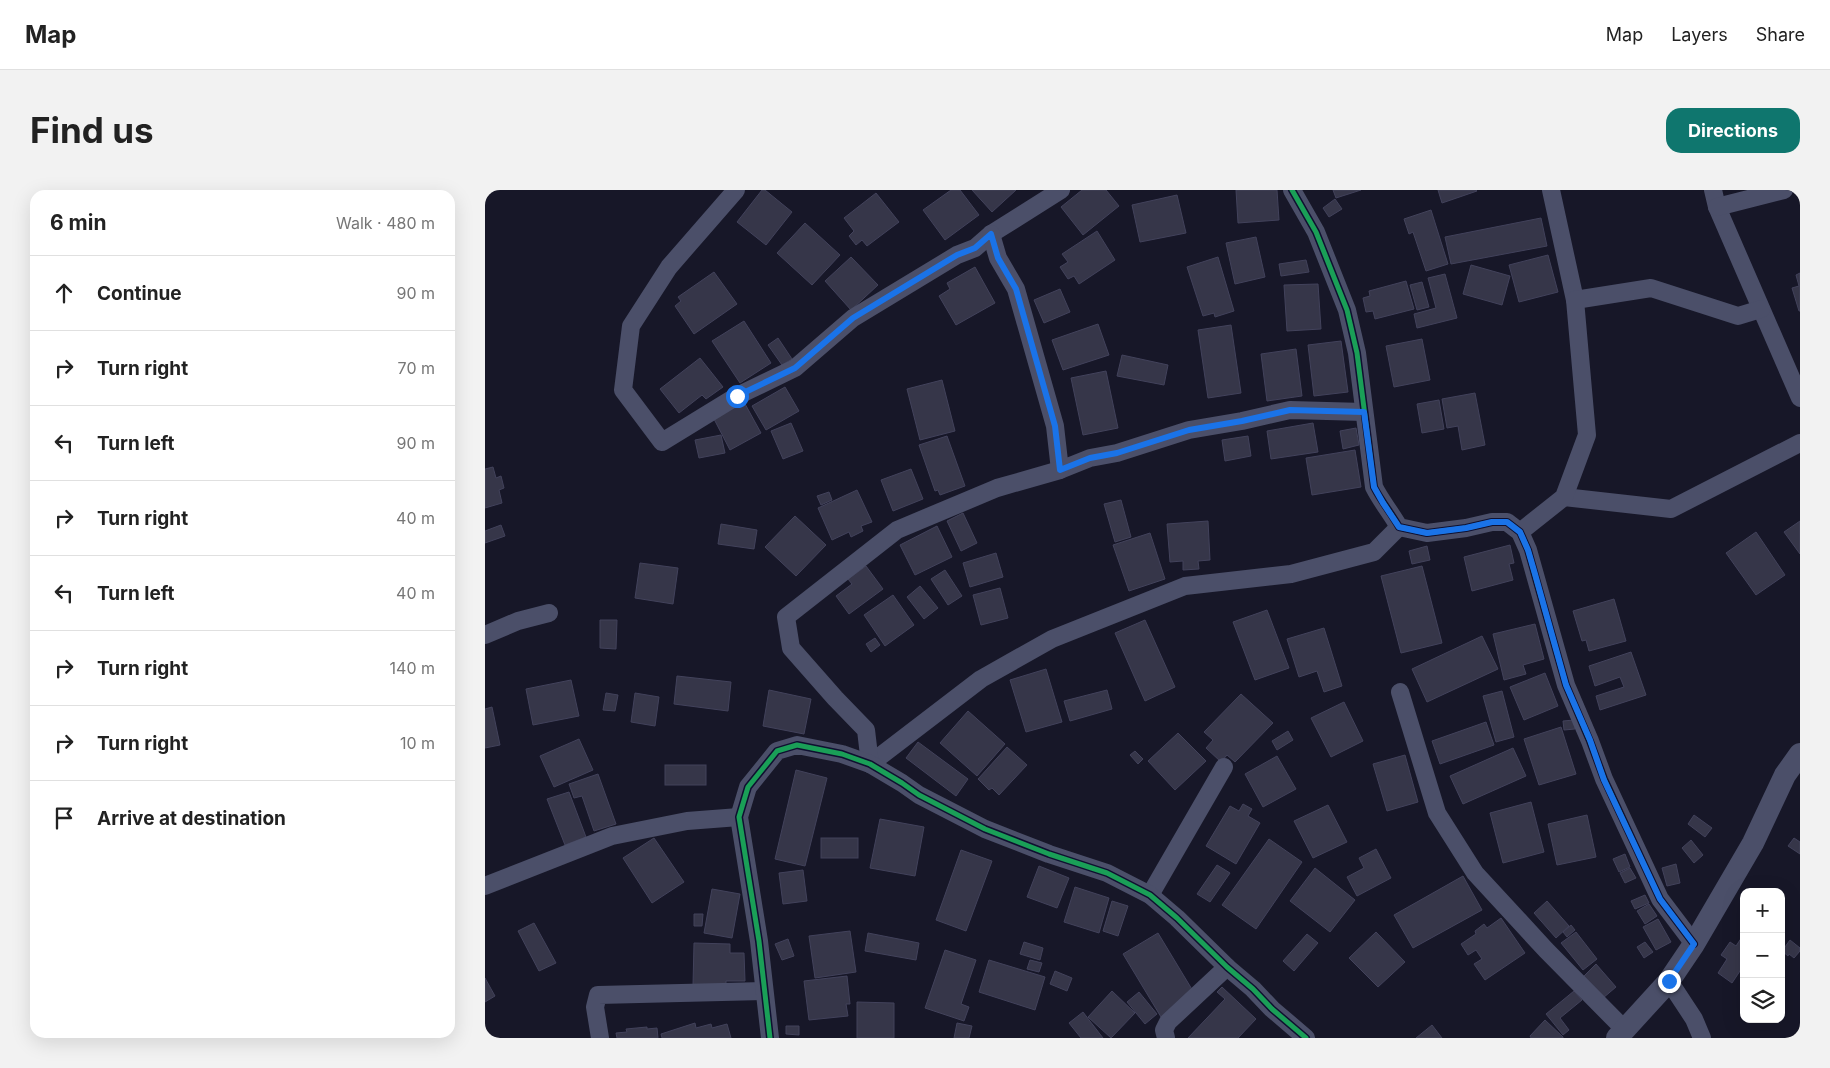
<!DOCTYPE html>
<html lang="en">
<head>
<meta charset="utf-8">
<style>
  :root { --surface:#fff; --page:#f2f2f2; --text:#222; --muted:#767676; --line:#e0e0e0; --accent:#0f766e }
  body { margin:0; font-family:Inter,sans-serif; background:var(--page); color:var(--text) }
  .controls { position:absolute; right:15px; bottom:15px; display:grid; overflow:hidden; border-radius:10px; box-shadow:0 5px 20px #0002 }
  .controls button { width:45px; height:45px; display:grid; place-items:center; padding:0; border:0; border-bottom:1px solid var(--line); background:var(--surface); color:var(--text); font:25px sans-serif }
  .stop { position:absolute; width:15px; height:15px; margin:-11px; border:4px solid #1a73e8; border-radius:50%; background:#fff }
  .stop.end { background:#1a73e8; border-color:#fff; box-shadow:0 1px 5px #0008 }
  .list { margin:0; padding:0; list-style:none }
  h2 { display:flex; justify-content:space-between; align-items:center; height:65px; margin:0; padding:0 20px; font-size:21px }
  h2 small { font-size:16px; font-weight:400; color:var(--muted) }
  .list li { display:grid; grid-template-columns:32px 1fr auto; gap:15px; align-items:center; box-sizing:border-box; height:75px; padding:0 20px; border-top:1px solid var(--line) }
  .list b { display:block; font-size:19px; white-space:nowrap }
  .list em { font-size:16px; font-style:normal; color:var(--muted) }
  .icon { flex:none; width:28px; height:28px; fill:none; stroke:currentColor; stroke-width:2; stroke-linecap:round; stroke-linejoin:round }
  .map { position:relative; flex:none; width:1315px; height:848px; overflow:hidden; border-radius:15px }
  header { display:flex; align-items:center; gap:30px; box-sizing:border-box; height:70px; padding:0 25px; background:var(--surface); border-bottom:1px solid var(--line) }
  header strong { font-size:24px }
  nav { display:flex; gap:28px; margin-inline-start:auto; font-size:18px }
  .intro { display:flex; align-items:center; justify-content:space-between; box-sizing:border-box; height:120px; padding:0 30px }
  h1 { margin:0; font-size:35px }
  .button { padding:12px 22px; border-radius:15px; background:var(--accent); color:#fff; font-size:18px; font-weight:700 }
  main { display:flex; gap:30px; padding:0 30px }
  aside { flex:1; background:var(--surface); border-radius:15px; box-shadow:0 5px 20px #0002 }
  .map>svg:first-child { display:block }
  .building { fill:#363649; stroke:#42425b }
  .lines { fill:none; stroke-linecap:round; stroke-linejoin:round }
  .minor { stroke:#4b4f69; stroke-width:18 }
  .tertiary { stroke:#4b4f69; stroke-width:22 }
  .cycleway-casing { stroke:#0f1030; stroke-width:8 }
  .cycleway { stroke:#1a9f57; stroke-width:5 }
  .route { stroke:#1a73e8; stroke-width:6 }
</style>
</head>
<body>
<header>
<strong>Map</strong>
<nav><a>Map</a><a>Layers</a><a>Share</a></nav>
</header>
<div class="intro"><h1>Find us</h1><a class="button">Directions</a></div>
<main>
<aside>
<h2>6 min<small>Walk · 480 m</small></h2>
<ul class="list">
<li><svg class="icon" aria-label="ahead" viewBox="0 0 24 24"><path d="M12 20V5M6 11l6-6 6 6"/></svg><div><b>Continue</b></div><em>90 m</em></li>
<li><svg class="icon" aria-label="right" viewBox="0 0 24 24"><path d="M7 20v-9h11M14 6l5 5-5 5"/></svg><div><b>Turn right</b></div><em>70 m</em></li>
<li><svg class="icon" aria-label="left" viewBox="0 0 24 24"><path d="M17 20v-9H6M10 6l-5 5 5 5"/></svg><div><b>Turn left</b></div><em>90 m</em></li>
<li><svg class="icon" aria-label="right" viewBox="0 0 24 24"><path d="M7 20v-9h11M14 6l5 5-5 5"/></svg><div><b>Turn right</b></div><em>40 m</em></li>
<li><svg class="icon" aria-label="left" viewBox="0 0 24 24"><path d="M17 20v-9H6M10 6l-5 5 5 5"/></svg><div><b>Turn left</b></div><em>40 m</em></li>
<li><svg class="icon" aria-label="right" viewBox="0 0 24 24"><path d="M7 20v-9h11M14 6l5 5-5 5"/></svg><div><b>Turn right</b></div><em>140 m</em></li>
<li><svg class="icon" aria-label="right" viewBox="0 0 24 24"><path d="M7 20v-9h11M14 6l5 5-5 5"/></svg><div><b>Turn right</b></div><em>10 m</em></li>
<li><svg class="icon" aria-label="arrive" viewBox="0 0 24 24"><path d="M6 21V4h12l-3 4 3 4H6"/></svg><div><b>Arrive at destination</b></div></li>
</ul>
</aside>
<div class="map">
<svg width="1315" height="848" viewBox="0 0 1315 848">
  <rect width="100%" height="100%" fill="#171728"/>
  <g class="building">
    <polygon points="277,0 280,0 307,22 281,55 252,32"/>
    <polygon points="466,0 475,0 494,25 460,50 438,20"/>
    <polygon points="487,0 531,0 507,22"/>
    <polygon points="597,0 621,0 634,16 598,45 576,17"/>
    <polygon points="751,0 792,0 794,30 753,33"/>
    <polygon points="848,0 876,0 851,8"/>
    <polygon points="953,0 991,0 992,1 957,13"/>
    <polygon points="391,3 414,32 382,56 377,50 371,55 364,46 369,41 359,28"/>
    <polygon points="692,5 701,43 655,52 647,15"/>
    <polygon points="850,9 857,19 844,27 838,18"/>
    <polygon points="946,20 963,74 941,81 928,42 924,44 919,29"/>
    <polygon points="1056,28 1062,56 966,74 960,47"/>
    <polygon points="320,33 355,65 327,95 292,63"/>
    <polygon points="612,41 630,70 594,94 589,86 583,89 575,77 583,72 577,64"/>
    <polygon points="771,47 780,87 750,94 741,53"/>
    <polygon points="1063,65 1073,102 1034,112 1024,75"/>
    <polygon points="366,67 393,95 366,120 340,91"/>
    <polygon points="733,67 749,121 730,127 729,123 718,126 702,77"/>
    <polygon points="821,70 824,82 796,86 794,74"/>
    <polygon points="986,75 1025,86 1017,115 978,104"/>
    <polygon points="490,77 510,113 471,135 454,106 465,99 462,93"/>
    <polygon points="229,82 252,114 209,144 190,116 196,111 193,107"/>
    <polygon points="1315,83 1315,121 1314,121 1307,98 1314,96 1311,85"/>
    <polygon points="960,84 972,128 932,138 929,124 951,118 943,88"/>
    <polygon points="921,91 929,119 890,129 888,121 881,122 878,108 885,106 884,101"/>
    <polygon points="937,92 944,117 932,120 925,95"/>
    <polygon points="833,94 836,139 802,141 799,95"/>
    <polygon points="575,99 585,122 559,133 549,110"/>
    <polygon points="259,131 286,173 255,193 227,151"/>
    <polygon points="613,134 624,165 578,180 567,150"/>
    <polygon points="746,135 756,203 723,208 713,140"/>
    <polygon points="293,148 307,169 297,175 283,155"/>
    <polygon points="937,149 945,190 909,197 901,156"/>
    <polygon points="856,151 863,202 829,206 823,155"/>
    <polygon points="811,159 817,206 782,211 776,164"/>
    <polygon points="637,165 683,175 679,195 632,186"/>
    <polygon points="215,168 238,197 221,209 217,205 194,223 175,199"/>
    <polygon points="621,181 633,238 598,245 586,188"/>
    <polygon points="457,190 470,241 435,250 422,199"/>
    <polygon points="300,197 314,221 281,240 267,216"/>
    <polygon points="990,203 1000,255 977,260 973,236 962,238 957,209"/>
    <polygon points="954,210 959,239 937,243 932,214"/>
    <polygon points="259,212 276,243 245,260 229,229"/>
    <polygon points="306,233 318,261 298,269 286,241"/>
    <polygon points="828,233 833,262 786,269 782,241"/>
    <polygon points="871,238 874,255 858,259 855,241"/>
    <polygon points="236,245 240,263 214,268 210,250"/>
    <polygon points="462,246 480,296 455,305 453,300 450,301 434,255"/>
    <polygon points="763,246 766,266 740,271 737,250"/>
    <polygon points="870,260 876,297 827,305 821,268"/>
    <polygon points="8,277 11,288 16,286 19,298 14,300 17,313 0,318 0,279"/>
    <polygon points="426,279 438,309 408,321 396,290"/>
    <polygon points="372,300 387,332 376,336 378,341 366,347 364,342 347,350 333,318"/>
    <polygon points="344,302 347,310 336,315 332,306"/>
    <polygon points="636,310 646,347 630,352 619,314"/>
    <polygon points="478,323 492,353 476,361 462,331"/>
    <polygon points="310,326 341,355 311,386 280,357"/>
    <polygon points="723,331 725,370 713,371 714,379 698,380 698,371 685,372 682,334"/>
    <polygon points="1315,331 1315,364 1299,342"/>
    <polygon points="236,334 272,340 269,359 233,354"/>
    <polygon points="16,335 20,346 0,353 0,341"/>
    <polygon points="452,336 467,367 430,385 415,355"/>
    <polygon points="1271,342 1300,385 1271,405 1241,363"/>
    <polygon points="665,343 680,389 644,401 628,355"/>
    <polygon points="1025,355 1029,373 1024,374 1028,390 987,401 979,367"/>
    <polygon points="942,356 945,370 927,374 924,361"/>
    <polygon points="511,363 518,387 485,397 478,373"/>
    <polygon points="155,373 193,378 188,414 150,408"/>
    <polygon points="381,376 398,399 364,424 351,406 367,394 363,389"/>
    <polygon points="937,376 957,453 916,463 896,386"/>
    <polygon points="460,380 477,406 463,415 446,389"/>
    <polygon points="435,396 453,418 439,429 422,407"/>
    <polygon points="515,398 523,428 496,435 488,405"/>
    <polygon points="408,405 429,435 400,456 379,425"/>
    <polygon points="1129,409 1141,451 1104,461 1101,450 1097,451 1088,421"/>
    <polygon points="782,420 804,478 770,490 748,432"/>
    <polygon points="115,430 132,430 131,459 115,458"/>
    <polygon points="660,430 690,497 660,511 630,443"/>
    <polygon points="1050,434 1059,469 1038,475 1041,484 1019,490 1008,444"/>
    <polygon points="839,438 857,496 839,502 832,481 814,487 802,449"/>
    <polygon points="997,446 1013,479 942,512 927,479"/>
    <polygon points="390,448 395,455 386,462 381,454"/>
    <polygon points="1146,462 1161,505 1115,520 1111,506 1139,497 1135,487 1110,496 1104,476"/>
    <polygon points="561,479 577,532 541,542 525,490"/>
    <polygon points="1060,483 1073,516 1039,530 1025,497"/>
    <polygon points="192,486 246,492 243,521 189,514"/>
    <polygon points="86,490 94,526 48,535 41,499"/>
    <polygon points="284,500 326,509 319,544 278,536"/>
    <polygon points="622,500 627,519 585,531 579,511"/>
    <polygon points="1017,501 1029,547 1011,552 998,506"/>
    <polygon points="121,503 133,505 130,521 118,520"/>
    <polygon points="150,503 174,507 170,536 146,532"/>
    <polygon points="756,504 788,533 750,572 742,565 736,572 721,558 728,550 719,542"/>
    <polygon points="859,512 878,551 846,567 826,528"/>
    <polygon points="7,517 15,555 0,558 0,519"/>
    <polygon points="483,521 520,554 492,586 455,553"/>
    <polygon points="1089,530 1090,539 1079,540 1078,531"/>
    <polygon points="1001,532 1009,555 955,574 947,551"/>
    <polygon points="1076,537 1091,584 1054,595 1039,549"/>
    <polygon points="803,541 808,550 792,560 787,551"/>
    <polygon points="693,543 721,571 690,600 663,571"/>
    <polygon points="94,549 108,580 69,597 55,566"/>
    <polygon points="433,552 483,589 471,606 421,568"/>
    <polygon points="522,557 542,575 514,605 507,598 504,600 493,589"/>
    <polygon points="1028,558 1041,586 978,614 965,586"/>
    <polygon points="650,561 658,569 653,574 645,565"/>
    <polygon points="920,565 933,612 902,621 888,574"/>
    <polygon points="792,566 811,599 778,617 760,584"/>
    <rect x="180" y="575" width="41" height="20"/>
    <polygon points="311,580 342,588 320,676 290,669"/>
    <polygon points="113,584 131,634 109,641 97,606 89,608 84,594"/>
    <polygon points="84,602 101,647 80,655 62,609"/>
    <polygon points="1046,612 1059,662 1018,673 1005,623"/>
    <polygon points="758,614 767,619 763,626 775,633 751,674 721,656 745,616 754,621"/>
    <polygon points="843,615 862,652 828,668 809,631"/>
    <polygon points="1102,625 1111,667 1072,675 1063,634"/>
    <polygon points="1209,625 1227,638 1220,647 1203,634"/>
    <polygon points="395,629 439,637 430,686 385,678"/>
    <polygon points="169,648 199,692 167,713 138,668"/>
    <rect x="336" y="648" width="37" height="20"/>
    <polygon points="1309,648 1315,652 1315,664 1303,656"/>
    <polygon points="784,649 817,672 771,739 737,715"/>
    <polygon points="1206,650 1218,665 1209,673 1197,658"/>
    <polygon points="891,659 906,688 872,706 862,687 879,678 874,668"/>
    <polygon points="476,660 507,671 481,741 451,730"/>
    <polygon points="1140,664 1145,677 1134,682 1128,669"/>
    <polygon points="1191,674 1195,693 1182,696 1177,678"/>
    <polygon points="732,675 745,683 725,712 712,704"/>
    <polygon points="554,676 584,688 572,718 542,707"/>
    <polygon points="830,678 870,710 845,742 805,711"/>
    <polygon points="1145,678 1151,688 1140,693 1135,683"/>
    <polygon points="318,680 322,711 298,714 294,683"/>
    <polygon points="978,686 997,720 928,758 909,725"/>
    <polygon points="590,697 624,708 614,743 579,732"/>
    <polygon points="227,699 255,704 247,748 219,743"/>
    <polygon points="1160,705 1164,713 1150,719 1146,711"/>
    <polygon points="627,711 643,716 633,746 618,741"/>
    <polygon points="1062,711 1084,736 1071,748 1049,723"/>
    <polygon points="1164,714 1172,726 1160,734 1152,721"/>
    <polygon points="209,724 218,724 217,736 209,736"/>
    <polygon points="1016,728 1040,763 1000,790 989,774 997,769 991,760 983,765 976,754 991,744 990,741 999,734 1002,738"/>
    <polygon points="1173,729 1186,752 1171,760 1158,737"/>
    <polygon points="49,733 71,773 54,781 33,741"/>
    <polygon points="1086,735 1090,740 1082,747 1078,742"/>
    <polygon points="365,741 371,782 330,788 324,746"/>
    <polygon points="891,742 920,772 893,797 864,768"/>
    <polygon points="1091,742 1112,769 1098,780 1076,753"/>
    <polygon points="383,743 434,753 431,770 380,761"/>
    <polygon points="673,743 711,806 676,827 638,764"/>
    <polygon points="822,744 833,753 809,781 798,771"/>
    <polygon points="1259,744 1259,775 1247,793 1233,783 1242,769 1236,765 1245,752 1251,756"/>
    <polygon points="303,749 309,766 297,770 290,754"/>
    <polygon points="1305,750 1315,758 1315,761 1309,768 1304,764 1303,766 1297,761"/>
    <polygon points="539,752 558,758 555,770 535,764"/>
    <polygon points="1160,752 1168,762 1159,768 1152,757"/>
    <polygon points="209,753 245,754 245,763 259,763 260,791 241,791 241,795 208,795"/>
    <polygon points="460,760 491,770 476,814 484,817 479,831 440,818"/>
    <polygon points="504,770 560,787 550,820 494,802"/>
    <polygon points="545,770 557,773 554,782 542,779"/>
    <polygon points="1111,774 1131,797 1118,808 1099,786"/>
    <polygon points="570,781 587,788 582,801 565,794"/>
    <polygon points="362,786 365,814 361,814 363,826 324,830 319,791"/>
    <polygon points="0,788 10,806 0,812"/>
    <polygon points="737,797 771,829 753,848 703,848 740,809 732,802"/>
    <polygon points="627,801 650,823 626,848 603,827"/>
    <polygon points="1089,801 1097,810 1075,828 1084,840 1078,845 1061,824"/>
    <polygon points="654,802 672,824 660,834 642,812"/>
    <polygon points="372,812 409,813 409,848 372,848"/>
    <polygon points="598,822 618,848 596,848 584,833"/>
    <polygon points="1060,830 1078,847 1078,848 1046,848 1045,846"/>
    <polygon points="210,833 211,838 226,834 227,838 242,834 246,848 177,848 176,844"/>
    <polygon points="472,833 487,836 484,848 469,848"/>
    <polygon points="947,835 957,848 931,848"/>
    <polygon points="301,836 314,836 314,845 301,844"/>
    <polygon points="162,837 162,839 172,838 173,848 132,848 131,843 142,842 141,839"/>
  </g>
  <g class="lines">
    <g class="minor">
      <polyline points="251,0 184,77 146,136 138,200 177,252 252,206 310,178 368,128 472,65 490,58 506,44 576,0"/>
      <path d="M807 0 831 42 862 120 872 163 889 297C896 311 906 323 914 337L942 343 981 338 1007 332H1022L1035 342 1043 360 1081 495 1105 551 1119 589 1175 709 1209 754"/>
      <polyline points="1066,0 1090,110"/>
      <polyline points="1228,0 1232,17 1315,208"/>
      <polyline points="1232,17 1299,0"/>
      <polyline points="506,44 513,68 531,99 570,236 575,280 605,268 632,263 704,240 757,231 805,220 879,222"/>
      <polyline points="1079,307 1186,319 1315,253"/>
      <polyline points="1035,342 1079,307 1102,245 1090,110 1166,98 1253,126 1276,119"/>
      <polyline points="0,445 33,431 64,423"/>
      <polyline points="915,502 952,623 990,683 1061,760 1140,840"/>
      <polyline points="385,574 496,489 567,449 700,396 806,384 889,362 914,337"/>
      <polyline points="385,574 381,540 350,508 306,458 301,427 412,340 512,298 575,280"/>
      <polyline points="0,696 127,646 202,631 254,627"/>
      <polyline points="665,705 739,577"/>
      <polyline points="1184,791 1209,829 1217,848"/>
      <polyline points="115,848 110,817 113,805 279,801"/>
      <polyline points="285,848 274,751 254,627 263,597 292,561 312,555 357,564 385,574 417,593 434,605 500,639 564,664 622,683 665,705 692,728 742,777 768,799 787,819 821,848"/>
      <polyline points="681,848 679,840 683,832 742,777"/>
    </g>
    <polyline class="tertiary" points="1132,848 1184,791 1209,754 1268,653 1300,585 1315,564"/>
    <g class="cycleway-casing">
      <g id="cycleway">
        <path d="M807 0 831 42 862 120 872 163 889 297C896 311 906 323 914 337L942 343 981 338 1007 332H1022L1035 342 1043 360 1081 495 1105 551 1119 589 1175 709 1209 754"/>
        <polyline points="285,848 274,751 254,627 263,597 292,561 312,555 357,564 385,574 417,593 434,605 500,639 564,664 622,683 665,705 692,728 742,777 768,799 787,819 821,848"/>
      </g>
    </g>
    <use href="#cycleway" class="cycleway"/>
  </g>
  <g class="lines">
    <polyline class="route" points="252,206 310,178 368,128 472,65 490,58 506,44 513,68 531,99 570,236 575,280 605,268 632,263 704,240 757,231 805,220 879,222 889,297 898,313 914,337 942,343 981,338 1007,332 1022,332 1035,342 1043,360 1050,384 1081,495 1105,550 1119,590 1175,709 1209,754 1184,791"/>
  </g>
</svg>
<div class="controls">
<button>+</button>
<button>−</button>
<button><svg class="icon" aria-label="layers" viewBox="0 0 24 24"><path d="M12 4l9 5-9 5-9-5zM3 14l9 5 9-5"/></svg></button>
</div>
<div class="stop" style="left:252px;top:206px"></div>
<div class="stop end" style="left:1184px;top:791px"></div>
</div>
</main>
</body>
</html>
